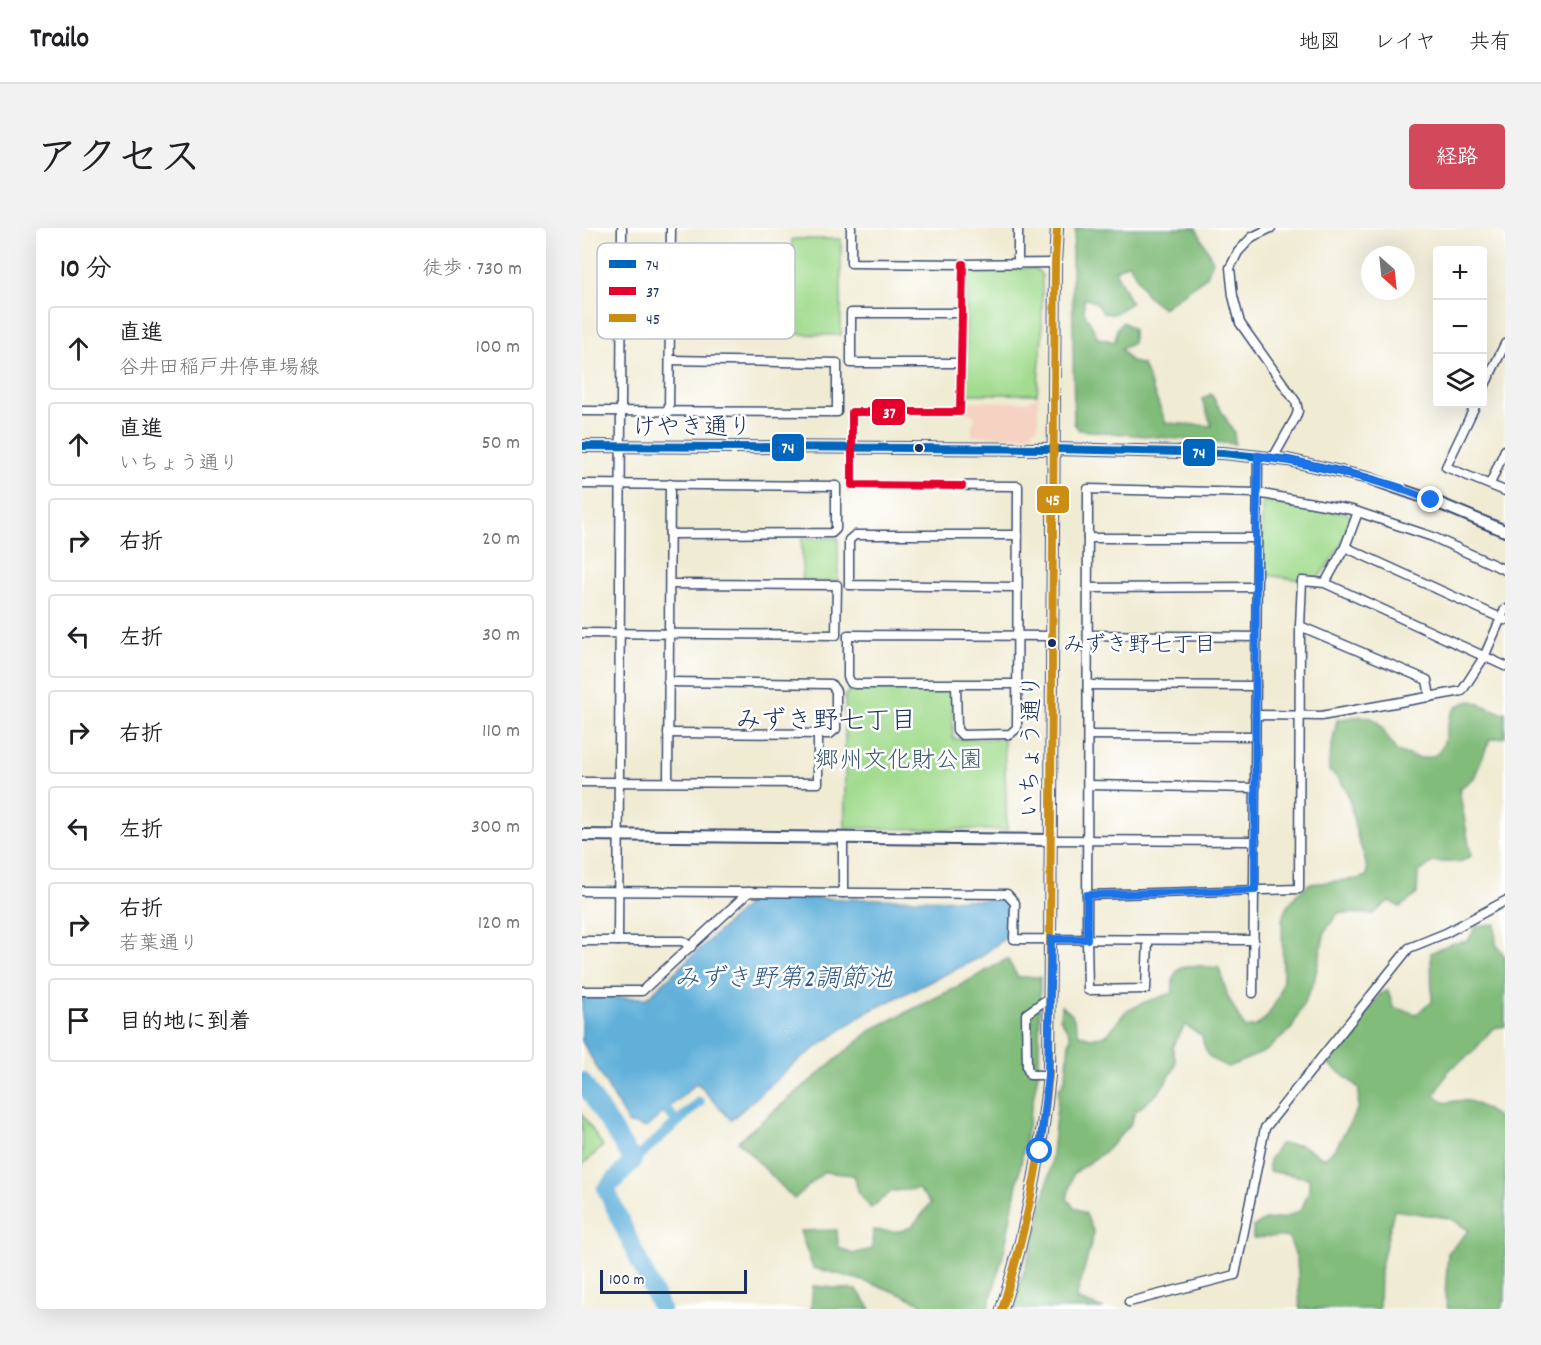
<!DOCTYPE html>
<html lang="ja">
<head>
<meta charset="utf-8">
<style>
  :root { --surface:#fff; --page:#f2f2f2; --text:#202124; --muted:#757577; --line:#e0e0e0; --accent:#d1495b }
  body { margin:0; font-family:Dekko,"Klee One",sans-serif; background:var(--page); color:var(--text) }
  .controls { position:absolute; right:18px; top:18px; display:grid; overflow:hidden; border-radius:6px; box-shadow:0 6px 24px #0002 }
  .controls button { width:54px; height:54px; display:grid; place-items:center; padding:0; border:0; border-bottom:2px solid var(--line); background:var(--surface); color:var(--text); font:30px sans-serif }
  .compass { position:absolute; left:779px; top:18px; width:54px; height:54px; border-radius:50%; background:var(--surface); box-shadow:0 6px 24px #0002; rotate:153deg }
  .scale { position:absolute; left:18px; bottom:15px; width:147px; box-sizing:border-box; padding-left:6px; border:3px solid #1b2f5e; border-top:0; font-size:16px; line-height:21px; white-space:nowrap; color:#1b2f5e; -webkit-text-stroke:4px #fff; paint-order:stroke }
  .stop { position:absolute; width:18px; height:18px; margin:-14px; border:4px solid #1a73e8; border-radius:50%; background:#fff }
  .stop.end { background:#1a73e8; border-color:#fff; box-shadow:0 2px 6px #0008 }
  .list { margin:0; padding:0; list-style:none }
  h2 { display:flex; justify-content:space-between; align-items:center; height:78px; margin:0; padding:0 24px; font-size:26px }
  h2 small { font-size:20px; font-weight:400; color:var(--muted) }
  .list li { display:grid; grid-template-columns:39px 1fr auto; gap:18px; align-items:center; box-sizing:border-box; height:84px; margin:0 12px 12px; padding:0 12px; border:2px solid var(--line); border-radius:6px }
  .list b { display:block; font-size:22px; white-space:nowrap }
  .list p { margin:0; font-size:20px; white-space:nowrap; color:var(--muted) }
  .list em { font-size:20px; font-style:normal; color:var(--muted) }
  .icon { flex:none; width:33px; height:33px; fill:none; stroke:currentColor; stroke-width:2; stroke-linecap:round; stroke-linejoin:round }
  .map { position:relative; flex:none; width:923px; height:1081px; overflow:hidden; border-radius:6px }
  header { display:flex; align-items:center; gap:36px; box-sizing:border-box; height:84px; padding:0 30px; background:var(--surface); border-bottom:2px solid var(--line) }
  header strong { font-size:28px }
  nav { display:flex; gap:33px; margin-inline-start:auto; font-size:21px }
  .intro { display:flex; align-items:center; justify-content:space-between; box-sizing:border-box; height:144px; padding:0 36px }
  h1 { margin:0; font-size:42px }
  .button { padding:15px 27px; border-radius:6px; background:var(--accent); color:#fff; font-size:21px; font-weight:700 }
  main { display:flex; gap:36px; padding:0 36px }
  aside { flex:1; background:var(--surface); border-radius:6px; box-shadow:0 6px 24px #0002 }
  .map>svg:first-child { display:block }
  .built { fill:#f5d2c2 }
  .green { fill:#a2dc8f; stroke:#5e8676; stroke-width:1.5 }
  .forest { fill:#81bc7a; stroke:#4e766c; stroke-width:1.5 }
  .water { fill:#60b0da; stroke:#3e709c; stroke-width:1.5 }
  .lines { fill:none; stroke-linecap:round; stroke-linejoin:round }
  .canal { stroke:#60b0da; stroke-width:10 }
  .river { stroke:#60b0da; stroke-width:18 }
  .street-casing { stroke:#3b4b70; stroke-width:11 }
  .secondary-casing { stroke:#3b4b70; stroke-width:14 }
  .street { stroke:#fff; stroke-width:8 }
  .secondary { stroke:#fff; stroke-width:10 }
  .bus-1-casing { stroke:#fff; stroke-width:12 }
  .bus-2-casing { stroke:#fff; stroke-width:12 }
  .bus-3-casing { stroke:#fff; stroke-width:12 }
  .bus-1 { stroke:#0065bd; stroke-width:8 }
  .bus-2 { stroke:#e4002b; stroke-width:8 }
  .bus-3 { stroke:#cb8e13; stroke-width:8 }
  .route { stroke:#1a73e8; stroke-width:8 }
  .bus-dot { fill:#1b2f5e; stroke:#fff; stroke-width:2 }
  .labels { text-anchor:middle; stroke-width:5; stroke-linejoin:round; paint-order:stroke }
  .bus-label { font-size:22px; fill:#1b2f5e; stroke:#fff; text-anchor:start }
  .street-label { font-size:24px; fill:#1b2f5e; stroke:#fff }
  .park-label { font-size:24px; fill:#3d5a6a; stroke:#fff }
  .neighbourhood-label { font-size:26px; fill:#1b2f5e; stroke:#fff }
  .water-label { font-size:26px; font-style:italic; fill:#335c89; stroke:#fff }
  .key { fill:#fff; stroke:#bbc1cf; stroke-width:1.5 }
  .key-label { font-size:16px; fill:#1b2f5e }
  .line-badge { stroke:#fff; stroke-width:2 }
  .badge-label { font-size:16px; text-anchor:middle; font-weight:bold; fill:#fff }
</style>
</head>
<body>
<header>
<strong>Trailo</strong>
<nav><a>地図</a><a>レイヤ</a><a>共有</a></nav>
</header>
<div class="intro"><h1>アクセス</h1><a class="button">経路</a></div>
<main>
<aside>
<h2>10 分<small>徒歩 · 730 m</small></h2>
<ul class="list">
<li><svg class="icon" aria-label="ahead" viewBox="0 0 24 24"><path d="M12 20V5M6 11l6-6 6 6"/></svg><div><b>直進</b><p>谷井田稲戸井停車場線</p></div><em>100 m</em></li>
<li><svg class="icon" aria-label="ahead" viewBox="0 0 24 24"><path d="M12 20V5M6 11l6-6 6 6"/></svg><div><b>直進</b><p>いちょう通り</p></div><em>50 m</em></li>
<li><svg class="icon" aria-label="right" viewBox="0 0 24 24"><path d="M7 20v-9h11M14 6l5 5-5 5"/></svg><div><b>右折</b></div><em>20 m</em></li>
<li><svg class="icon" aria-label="left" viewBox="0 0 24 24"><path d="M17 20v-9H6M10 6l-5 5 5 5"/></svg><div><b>左折</b></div><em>30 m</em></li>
<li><svg class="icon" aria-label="right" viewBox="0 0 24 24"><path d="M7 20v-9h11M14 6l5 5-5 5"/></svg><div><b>右折</b></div><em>110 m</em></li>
<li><svg class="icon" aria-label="left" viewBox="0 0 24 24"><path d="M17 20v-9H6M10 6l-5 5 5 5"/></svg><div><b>左折</b></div><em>300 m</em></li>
<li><svg class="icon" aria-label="right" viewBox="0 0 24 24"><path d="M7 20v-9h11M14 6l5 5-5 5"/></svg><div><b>右折</b><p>若葉通り</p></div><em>120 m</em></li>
<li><svg class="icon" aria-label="arrive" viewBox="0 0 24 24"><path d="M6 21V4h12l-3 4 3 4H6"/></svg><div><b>目的地に到着</b></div></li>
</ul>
</aside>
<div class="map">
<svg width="923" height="1081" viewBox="0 0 923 1081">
  <rect width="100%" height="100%" fill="#fff"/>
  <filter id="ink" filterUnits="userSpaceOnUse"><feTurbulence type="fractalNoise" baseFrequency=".0167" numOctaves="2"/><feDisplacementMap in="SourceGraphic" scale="12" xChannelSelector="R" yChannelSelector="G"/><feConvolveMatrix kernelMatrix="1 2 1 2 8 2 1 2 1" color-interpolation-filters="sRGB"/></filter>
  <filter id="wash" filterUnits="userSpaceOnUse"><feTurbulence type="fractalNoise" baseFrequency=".008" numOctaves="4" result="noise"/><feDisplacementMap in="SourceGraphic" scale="24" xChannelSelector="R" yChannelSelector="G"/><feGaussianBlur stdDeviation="1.35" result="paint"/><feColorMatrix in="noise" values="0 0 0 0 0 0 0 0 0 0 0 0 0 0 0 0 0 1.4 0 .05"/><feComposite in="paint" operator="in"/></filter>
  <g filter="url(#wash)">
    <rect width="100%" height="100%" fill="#f0ebd3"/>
    <polygon class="built" points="456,168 456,198 445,208 390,208 390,196 393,193 393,188 384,183 384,173 445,174"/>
    <g class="green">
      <polygon points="210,11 259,11 259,107 208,106 208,33"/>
      <polygon points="453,40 460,47 460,110 455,166 384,166 384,42"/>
      <polygon points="683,273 766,286 770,289 758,319 737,349 719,352 679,346 680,277"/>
      <rect x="220" y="310" width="36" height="43"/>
      <polygon points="270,460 367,461 370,465 371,511 422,511 425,602 263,600 263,467"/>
      <polygon points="0,886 21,918 0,937"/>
    </g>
    <g class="forest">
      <path d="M494 0H614L631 33 624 49 581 80 564 67 547 35 533 42 549 75 532 86 521 85C517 77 511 71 502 71V83L516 110 533 114 535 100 541 94 551 101V115L539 121 548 133 561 137 584 195 630 198 620 171 629 166 652 204 653 216 497 202 492 195 490 25Z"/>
      <path d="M890 473 919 485 923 484V509L908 511 892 550 877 561 889 628 878 634H851L836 645 835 666 818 679 807 673 791 686 756 685 743 703 732 754 710 800 684 823 646 839C628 832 623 828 620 808L603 797 590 819 594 833 591 843 577 864 553 884 548 897 525 922 491 946 485 971 492 979 504 986 512 1005 494 1071 522 1081H430L452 1011 468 944 477 861C489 847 483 825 489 808L478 790 479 778 490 786 497 806 508 810 525 807 543 784 563 774 591 765C587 730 613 738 637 740L646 769 663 800 674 798 685 789 697 768 701 751 700 692 704 680 715 666 727 656 775 651 785 648C785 630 780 624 775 607 768 584 771 557 747 543V533L755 492C796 483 793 489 814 523 823 525 833 531 841 530 879 529 849 478 890 473Z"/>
      <path d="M913 696 914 716 923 729V798L911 800 890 825 867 842 853 867 864 875C892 866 900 882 923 893V1072L919 1081H866L863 1068 866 1025 887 1002 867 990 812 982 798 1042 797 1081H718L715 1031 707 1010C694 1006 685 1010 671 1010V999L683 992 703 990 719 982 727 963V950L687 943V932L698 916 719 917 742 930 754 920 776 880 777 860 747 836 799 765 806 763 811 779 834 786 850 774 849 725 868 716 886 713 894 698Z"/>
      <path d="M425 731 436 749H458L457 840 422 1024 406 1081H339V1075C302 1058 271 1049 231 1040L218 1003 255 1002 256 1019 270 1026 290 1021 291 1002C328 1006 327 1003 349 975L336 961 310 963 289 980 277 966 272 947 242 944 212 971 156 913 291 801 377 758Z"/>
      <polygon points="231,1058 275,1062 289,1081 229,1081"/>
    </g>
    <polygon class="water" points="175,670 421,672 427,676 425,708 397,730 283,785 213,835 149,892 115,855 64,900 46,895 0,813 0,769 65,770 167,675"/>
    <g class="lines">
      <g class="canal">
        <polyline points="85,882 95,894"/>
        <polyline points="51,933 118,874"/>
      </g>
      <polyline class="river" points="0,853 51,933 24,961 79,1081"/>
    </g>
  </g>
  <g filter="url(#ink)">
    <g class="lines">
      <g class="street-casing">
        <g id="street">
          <polyline points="269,0 269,35 381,36 473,35"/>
          <polyline points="436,0 436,36"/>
          <polyline points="689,0 670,9 656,24 648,40 651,68 658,95 714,174 716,183 714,189 691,230"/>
          <polyline points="88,34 201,34 202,85 89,84"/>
          <polyline points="379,135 269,135 269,85 380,85"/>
          <polyline points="900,163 923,116"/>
          <polyline points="894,176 864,239 923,263"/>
          <polyline points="0,183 255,184 255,135 88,132"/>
          <polyline points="87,183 89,0"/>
          <polyline points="0,256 254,258 254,301 250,305 88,306"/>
          <polyline points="908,256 923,222"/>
          <polyline points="435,307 273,307 267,312 267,357 435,359"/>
          <polyline points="506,310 674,310"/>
          <polyline points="763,319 923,392"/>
          <polyline points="743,355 763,319 776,284"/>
          <polyline points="506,360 674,359"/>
          <polyline points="718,398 845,452 848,469"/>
          <polyline points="0,405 254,407 255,357 88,356"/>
          <polyline points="506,407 674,409"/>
          <polyline points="86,454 249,456 254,463 254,501 248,506 86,505"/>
          <polyline points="434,456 273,456 269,455 266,449 266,407 471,408"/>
          <polyline points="374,457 375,502 380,507 428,506 435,500 436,258 270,257 270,184 378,184 381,36"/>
          <polyline points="506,457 674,458"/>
          <polyline points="673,487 739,488 880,463 902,429 923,381"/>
          <polyline points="506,507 673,508"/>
          <polyline points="0,554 236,555 236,506"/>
          <polyline points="86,554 88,256"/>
          <polyline points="506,557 673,560"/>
          <polyline points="261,610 261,665"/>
          <polyline points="468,612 673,613"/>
          <polyline points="0,663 425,666 433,675 432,711 672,712"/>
          <polyline points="505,667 717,661 718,398 720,353 743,355 923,438"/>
          <polyline points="566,712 564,761 506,762 505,711 506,261 675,265 770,282 851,309 923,342"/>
          <polyline points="0,713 101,713 109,719"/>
          <polyline points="36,713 40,0"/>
          <polyline points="0,763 60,763 167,664"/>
          <polyline points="671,765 676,228"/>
          <polyline points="467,847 448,847 445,839 444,786 468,769"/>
          <polyline points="547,1074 653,1047 683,900 827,720 864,705 923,673"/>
        </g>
      </g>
      <g class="secondary-casing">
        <g id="secondary">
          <polyline points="0,218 472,221 641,225 706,232 786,250 849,272 923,303"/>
          <polyline points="0,607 468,612"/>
          <path d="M420 1081C444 1005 459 927 467 847L473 35 475 0"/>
        </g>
      </g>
      <use href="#street" class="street"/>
      <use href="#secondary" class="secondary"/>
      <g class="bus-1-casing">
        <polyline id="bus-1" points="0,218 472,221 641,225 706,232 786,250 819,260"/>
      </g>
      <g class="bus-2-casing">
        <polyline id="bus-2" points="380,258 270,257 270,184 378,184 381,36"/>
      </g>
      <g class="bus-3-casing">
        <path id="bus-3" d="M420 1081C444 1005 459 927 467 847L473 35 475 0"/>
      </g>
      <use href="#bus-1" class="bus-1"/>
      <use href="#bus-2" class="bus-2"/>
      <use href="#bus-3" class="bus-3"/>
    </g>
  </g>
  <g class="lines" filter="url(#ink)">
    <path class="route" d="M458 923 466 847 469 711H505V667L673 662 674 310 676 228C736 236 793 250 849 272"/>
  </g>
  <g class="bus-dot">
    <circle cx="337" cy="220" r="5"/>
    <circle cx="470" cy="415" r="5"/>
  </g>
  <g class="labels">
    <g class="bus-label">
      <text x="481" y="423">みずき野七丁目</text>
    </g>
    <g class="street-label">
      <text x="110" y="206">けやき通り</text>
      <text transform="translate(448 518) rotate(-89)" y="8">いちょう通り</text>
    </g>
    <g class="park-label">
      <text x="317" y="539">郷州文化財公園</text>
    </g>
    <g class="neighbourhood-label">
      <text x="244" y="500">みずき野七丁目</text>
    </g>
    <g class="water-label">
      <text x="201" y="758">みずき野第2調節池</text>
    </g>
  </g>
  <rect x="15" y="15" width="198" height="96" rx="9" class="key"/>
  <rect x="27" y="32" width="27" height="8" fill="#0065bd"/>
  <rect x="27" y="59" width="27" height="8" fill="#e4002b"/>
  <rect x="27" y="86" width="27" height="8" fill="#cb8e13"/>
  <g class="key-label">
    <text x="64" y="42">74</text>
    <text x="64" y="69">37</text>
    <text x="64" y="96">45</text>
  </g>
  <g class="line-badge">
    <rect x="289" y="170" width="35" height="28" rx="6" fill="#e4002b"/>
    <rect x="189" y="205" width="34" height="29" rx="6" fill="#0065bd"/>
    <rect x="600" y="210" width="34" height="29" rx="6" fill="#0065bd"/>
    <rect x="454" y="257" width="34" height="29" rx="6" fill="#cb8e13"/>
  </g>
  <g class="badge-label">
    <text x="307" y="190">37</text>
    <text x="206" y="225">74</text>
    <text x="617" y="230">74</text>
    <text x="471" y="277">45</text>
  </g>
</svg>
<div class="controls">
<button>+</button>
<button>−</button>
<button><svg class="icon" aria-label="layers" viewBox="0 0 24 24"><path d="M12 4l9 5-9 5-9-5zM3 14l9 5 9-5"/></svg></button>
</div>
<svg class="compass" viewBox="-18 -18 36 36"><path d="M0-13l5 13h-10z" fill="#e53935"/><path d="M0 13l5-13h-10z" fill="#757577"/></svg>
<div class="scale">100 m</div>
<div class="stop" style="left:458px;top:923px"></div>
<div class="stop end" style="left:849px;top:272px"></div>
</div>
</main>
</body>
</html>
